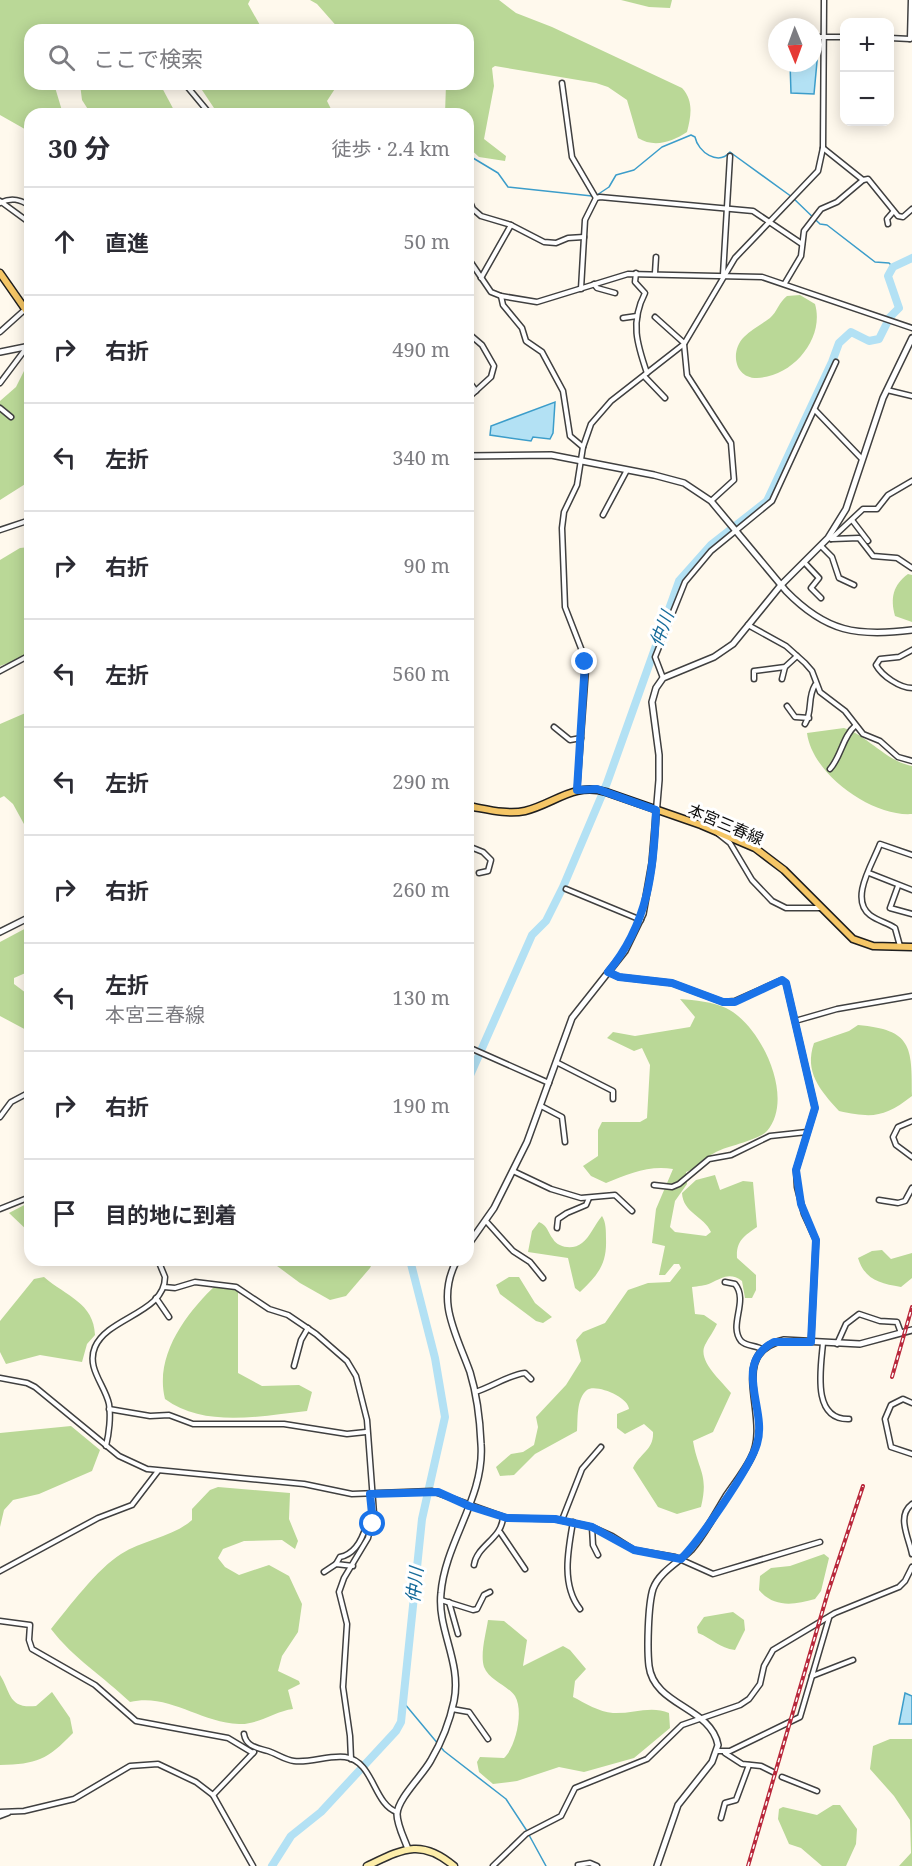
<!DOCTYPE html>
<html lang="ja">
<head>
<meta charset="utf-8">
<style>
  :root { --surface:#fff; --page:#f7f7f7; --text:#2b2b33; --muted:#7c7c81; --line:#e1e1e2 }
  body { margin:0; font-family:"Noto Serif","Noto Sans JP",serif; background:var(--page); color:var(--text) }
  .controls { position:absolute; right:18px; top:18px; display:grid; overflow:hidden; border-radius:12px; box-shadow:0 3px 15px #0003 }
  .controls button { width:54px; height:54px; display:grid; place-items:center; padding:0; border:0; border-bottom:2px solid var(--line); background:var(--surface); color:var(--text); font:30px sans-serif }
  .compass { position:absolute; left:768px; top:18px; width:54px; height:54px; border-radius:50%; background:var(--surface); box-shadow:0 3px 15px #0003; rotate:179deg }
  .stop { position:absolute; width:18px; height:18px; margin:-14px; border:4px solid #1a73e8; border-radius:50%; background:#fff }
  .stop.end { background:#1a73e8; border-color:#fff; box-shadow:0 2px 6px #0008 }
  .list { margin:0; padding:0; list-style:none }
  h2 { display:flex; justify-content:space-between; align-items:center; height:78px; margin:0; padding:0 24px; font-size:26px }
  h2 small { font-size:20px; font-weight:400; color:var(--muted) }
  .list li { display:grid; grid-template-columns:39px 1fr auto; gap:18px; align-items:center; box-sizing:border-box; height:108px; padding:0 24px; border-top:2px solid var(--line) }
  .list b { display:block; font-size:22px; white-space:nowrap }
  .list p { margin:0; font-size:20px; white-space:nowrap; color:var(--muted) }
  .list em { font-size:20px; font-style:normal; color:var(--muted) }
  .icon { flex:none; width:33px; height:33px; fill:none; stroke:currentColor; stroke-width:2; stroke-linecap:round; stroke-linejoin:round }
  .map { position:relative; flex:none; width:912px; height:1866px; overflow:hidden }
  .search { position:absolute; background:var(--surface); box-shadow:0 3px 15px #0003; left:24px; top:24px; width:450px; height:66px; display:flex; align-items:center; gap:15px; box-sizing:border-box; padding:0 21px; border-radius:18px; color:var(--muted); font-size:22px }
  .panel { position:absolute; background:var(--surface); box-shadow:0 3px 15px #0003; left:24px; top:108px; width:450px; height:1158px; border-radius:18px }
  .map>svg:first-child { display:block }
  .forest { fill:#bad897 }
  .water { fill:#b3e1f4; stroke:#3c9dca; stroke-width:1.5 }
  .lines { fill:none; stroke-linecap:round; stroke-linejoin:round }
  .stream { stroke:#3c9dca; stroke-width:1.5 }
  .river { stroke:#b3e1f4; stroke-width:8 }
  .minor-casing { stroke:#404040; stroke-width:7 }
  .tertiary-casing { stroke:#404040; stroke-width:8 }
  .secondary-casing { stroke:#2f2f2f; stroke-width:9 }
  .primary-casing { stroke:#1e1e1e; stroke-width:9 }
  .minor { stroke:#fff; stroke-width:4 }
  .tertiary { stroke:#fff; stroke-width:5 }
  .secondary { stroke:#fdeda9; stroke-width:6 }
  .primary { stroke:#f5c666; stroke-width:6 }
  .rail-casing { stroke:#b9283b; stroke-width:4 }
  .rail { stroke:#fff; stroke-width:1.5; stroke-dasharray:4.5; stroke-linecap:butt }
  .route { stroke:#1a73e8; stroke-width:8 }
  .labels { text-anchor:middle; stroke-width:6; stroke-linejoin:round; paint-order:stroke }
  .street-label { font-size:16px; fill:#0d0d0d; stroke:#fff }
  .water-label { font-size:18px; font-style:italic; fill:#196d9b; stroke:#fff }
</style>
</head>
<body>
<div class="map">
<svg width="912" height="1866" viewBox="0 0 912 1866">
  <rect width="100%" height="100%" fill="#fff9ed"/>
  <g class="forest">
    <polygon points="0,0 250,0 248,4 261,27 268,30 30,30 30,84 54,84 63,114 30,114 30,132 0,115"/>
    <path d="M310 0H499L516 13 552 27 682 88C694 101 691 116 687 132 672 142 654 148 638 138L627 100 608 87 596 83 495 66 492 68 494 86 484 139 506 156 505 161 479 157 468 147V114H445L446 84H468V30H340L317 4Z"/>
    <polygon points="621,0 672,0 670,8 649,7"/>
    <polygon points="80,84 160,84 176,114 91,114 82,100"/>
    <polygon points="198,84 338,84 327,101 331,109 341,114 218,114"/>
    <path d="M800 295 815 304C825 338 793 377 757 378 734 378 730 351 744 337 751 330 762 324 770 318 777 312 779 302 787 296Z"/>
    <polygon points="30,359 30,481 0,500 0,401 16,387"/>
    <polygon points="30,547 30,651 19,659 0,666 0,560 20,548"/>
    <path d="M908 574 912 575V622L895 616C890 598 893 585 908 574Z"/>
    <polygon points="30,711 30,835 13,804 4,796 0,798 0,724"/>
    <path d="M844 728C868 736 886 761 912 766V814C872 817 812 774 807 733Z"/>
    <polygon points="30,926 30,971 14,978 14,984 30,996 30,1032 0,1016 0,942"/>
    <path d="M680 999C695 1000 713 1002 726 1008 760 1024 796 1097 767 1131 759 1140 728 1146 716 1152 705 1157 698 1168 686 1172L687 1184 675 1201 670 1227 675 1232 706 1236 711 1232C704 1216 683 1213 682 1193L696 1180 715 1175 720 1190 743 1181 753 1182 757 1227C744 1236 736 1241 737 1258L756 1275V1290L752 1298H745L742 1281C730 1272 722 1278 711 1283 705 1286 698 1286 692 1287L695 1314 704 1315 717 1324C714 1331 709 1337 705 1345 697 1361 722 1381 731 1393L713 1432 693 1441C698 1471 709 1474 701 1507L677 1514 658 1507 633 1468C640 1453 654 1450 653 1432L644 1424 625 1434 617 1428V1414L629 1409C629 1397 595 1383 587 1390 576 1399 578 1419 577 1431L535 1454 514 1475 500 1476 496 1467 511 1454 523 1452 534 1445 538 1427 536 1417 566 1385 581 1361 576 1340 583 1332 605 1323 628 1290 648 1283 670 1282 681 1268 679 1264H674L665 1275H659L665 1246 652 1243 656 1209 673 1169C649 1165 628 1174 606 1183L591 1176 583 1166 598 1156V1130L602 1122H640L647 1118 650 1065 642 1048 634 1051 607 1038 613 1032 635 1036 690 1027 695 1017Z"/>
    <path d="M858 1025C912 1030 912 1046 912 1096 884 1118 872 1118 839 1111 820 1090 804 1072 814 1043L849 1031Z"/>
    <polygon points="30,1202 30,1233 9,1213"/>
    <path d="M602 1216C606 1222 606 1231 606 1239 607 1264 598 1275 580 1292L575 1288 568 1258 528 1252 532 1231 539 1222C548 1226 547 1231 553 1239 558 1248 574 1250 582 1243 590 1237 595 1224 602 1216Z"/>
    <path d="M882 1250 891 1259 912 1253V1278L901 1287C879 1283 865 1280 858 1258L872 1251Z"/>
    <polygon points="269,1260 374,1260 370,1268 346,1296 330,1300 300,1283"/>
    <path d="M44 1277C66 1296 94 1303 95 1335L87 1344 82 1362 40 1355 6 1364 0 1352V1321L34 1279Z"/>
    <polygon points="509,1277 519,1277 535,1303 552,1317 543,1323 536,1321 500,1294 496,1285"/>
    <path d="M217 1284 232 1287 238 1292V1373L262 1386 299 1385 312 1392 307 1411C261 1416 204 1428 165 1399 154 1355 187 1312 217 1284Z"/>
    <polygon points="71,1426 100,1450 92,1471 39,1494 13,1500 4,1510 0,1527 0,1433"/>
    <path d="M218 1487 290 1493 289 1519 298 1541 295 1549 282 1540 244 1541 223 1549 218 1558 225 1567 239 1575 269 1565 289 1576 302 1604 298 1632 282 1656 278 1671 299 1681 300 1684 288 1690 293 1709C275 1711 258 1725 239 1724 198 1722 169 1693 130 1702 104 1677 73 1658 51 1629 68 1608 98 1568 121 1554 143 1540 173 1537 192 1520V1509L210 1490Z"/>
    <path d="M824 1554 829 1558 821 1591 815 1599C794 1605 774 1608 759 1590L760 1576 771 1568 790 1566Z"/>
    <path d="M733 1612 744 1620 745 1630 735 1650C719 1648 713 1639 698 1633L697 1627 704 1617Z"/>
    <path d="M488 1620 504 1621 527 1640 523 1666 563 1646 570 1650 586 1669 575 1681 573 1697C585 1703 599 1712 613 1713 632 1714 651 1705 669 1713L670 1728 634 1758 584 1772 559 1767 517 1781 493 1784 479 1772 477 1762 480 1757 504 1758C516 1747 524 1711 515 1696 507 1685 489 1680 484 1667 480 1654 486 1633 488 1620Z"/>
    <path d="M0 1675C11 1692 8 1709 36 1706L52 1692 70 1718 73 1733C47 1760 37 1764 0 1765Z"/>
    <polygon points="890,1739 912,1739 912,1866 899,1866 911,1853 910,1820 894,1796 870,1769 873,1746"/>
    <polygon points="833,1805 840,1805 857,1829 856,1844 846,1866 822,1866 801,1848 789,1844 778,1819 779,1809 783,1807 817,1815"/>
  </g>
  <g class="water">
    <polygon points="813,40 819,40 814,94 791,93 790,63 813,63"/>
    <polygon points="555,402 553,433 550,439 533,437 531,441 490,435 491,426"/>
    <polygon points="905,1693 912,1696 912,1724 899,1724"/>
  </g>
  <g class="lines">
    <g class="stream">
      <polyline points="468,155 498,173 508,187 592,196"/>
      <path d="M597 195 609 187 616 175 634 170 662 147 691 135 695 137C698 152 718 166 730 152L734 155 792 197 820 224 827 225 875 262 889 263 893 267"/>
      <polyline points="404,1703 444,1751 506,1799 527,1831"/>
      <polyline points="529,1835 546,1866"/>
    </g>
    <g class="river">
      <polyline points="468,1080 532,935 546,921 563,887 607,783 679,581 711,545 767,501 832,362 839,343 851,332 869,341 879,339 890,317 899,308 888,276 893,267 912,258"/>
      <polyline points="272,1866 291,1836 321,1812 396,1731 401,1722 422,1519 445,1417 435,1358 410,1260"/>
    </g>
    <g class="minor-casing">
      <g id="minor">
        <polyline points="813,37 844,37"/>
        <polyline points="890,38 910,39"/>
        <polyline points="910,39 911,0"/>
        <polyline points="562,83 572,157 596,198"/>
        <polyline points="185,84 210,114"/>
        <polyline points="823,148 863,180 868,179 898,216 903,217 912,209"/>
        <polyline points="468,197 473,209 481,216 511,225 544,242 556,243 568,238 584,237"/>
        <polyline points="0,201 30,223"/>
        <path d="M0 203C11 197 20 199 30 206"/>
        <polyline points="888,224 887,219 893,212"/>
        <polyline points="468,258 491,292 501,296 537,302 628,274 762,277 912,328"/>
        <path d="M636 273 635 282 645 293C630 322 637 344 647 373"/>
        <polyline points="655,273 656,257"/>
        <polyline points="723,275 730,156"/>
        <polyline points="481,278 511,225"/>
        <polyline points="785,283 801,256 804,231 821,209 837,202 863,180"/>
        <polyline points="594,284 597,288 615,293"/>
        <polyline points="581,289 585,220 596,198 600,197 753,211 802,244"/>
        <polyline points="501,296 503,305 522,328 526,341 542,352 563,391 570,436 583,447"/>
        <polyline points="655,317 684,343"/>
        <polyline points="623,318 637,316"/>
        <polyline points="0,332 30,305"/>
        <polyline points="468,333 482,345 494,366 491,377 468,398"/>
        <polyline points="684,344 687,375 731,443 734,480 711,501"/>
        <polyline points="644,376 665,398"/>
        <polyline points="468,380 476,391"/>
        <polyline points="0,383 27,347"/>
        <polyline points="887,390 912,396"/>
        <polyline points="0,408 11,417"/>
        <polyline points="815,410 862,459"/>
        <polyline points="603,515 627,470"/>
        <polyline points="852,520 868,541"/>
        <polyline points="0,530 30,520"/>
        <polyline points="468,538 468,541"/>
        <polyline points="831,539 863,509 877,509 888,495 912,481"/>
        <polyline points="832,539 859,538 873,556 897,558 912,568"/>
        <polyline points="821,546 832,557 839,578 854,585"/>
        <polyline points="804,562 819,578 811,588 821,598"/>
        <polyline points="748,625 786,646 805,663 812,671 820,692 845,711 863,734 880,741 898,757 912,761"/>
        <path d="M912 650 899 657 880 659 876 665C882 676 900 688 912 688"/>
        <polyline points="0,671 30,655"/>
        <polyline points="663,678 655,657 685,582 711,551 772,501 836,362"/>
        <polyline points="754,679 754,671 785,667 797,656"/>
        <polyline points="782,679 785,667"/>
        <polyline points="787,706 795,717 809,718"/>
        <path d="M805 724C813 711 807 698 815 685"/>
        <polyline points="554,727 570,740 581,738"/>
        <path d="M830 769C841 757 843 736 855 726"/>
        <polyline points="577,790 586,669 584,656 565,607 562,528 564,512 577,485 583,447 591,424 611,401 684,344 735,258 818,171 823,148 824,0"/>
        <polyline points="716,832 730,843 752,880 772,901 786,908 820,908"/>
        <polyline points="468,846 483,852 491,860 488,871 479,873"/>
        <polyline points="869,873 912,890"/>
        <polyline points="898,886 890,908 912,914"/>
        <polyline points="566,889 641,920"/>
        <path d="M900 946 895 928C888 923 878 921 870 915 849 899 873 863 880 844L912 855"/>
        <polyline points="608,972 619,977 672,983 723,1002 735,1001 782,980 786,983 815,1108 796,1170 797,1187 804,1214 816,1240 811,1342"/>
        <polyline points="795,1021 837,1009 912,996"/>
        <polyline points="468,1047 549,1083"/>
        <polyline points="556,1062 613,1091 613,1099"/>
        <polyline points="541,1106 562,1117 565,1142"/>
        <polyline points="0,1117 11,1102 30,1092"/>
        <polyline points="912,1121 898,1127 893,1137 896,1145 912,1157"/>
        <polyline points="513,1171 551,1189 581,1198 615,1195 632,1211"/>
        <polyline points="654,1185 672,1187 679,1184 709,1159 731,1155 770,1136 807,1132"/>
        <polyline points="879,1200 898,1203 905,1201 912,1188"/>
        <polyline points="0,1209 30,1197"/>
        <polyline points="486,1221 513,1251 530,1262 543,1278"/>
        <polyline points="557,1228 558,1219 567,1213 586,1205 589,1198"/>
        <path d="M725 1282 735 1284C749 1301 728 1325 741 1341 747 1347 757 1345 763 1350"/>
        <polyline points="164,1287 175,1288 195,1282 236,1287 269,1309 288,1315 316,1334 347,1361 356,1376 367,1420 374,1514 368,1538 344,1578 339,1592 347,1624 343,1687 350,1736 351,1759"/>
        <polyline points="156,1298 169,1317"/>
        <path d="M823 1343C821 1367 811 1420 849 1419"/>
        <polyline points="837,1344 846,1324 859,1314 880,1321 897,1322 901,1333"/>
        <polyline points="294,1366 301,1340 308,1328"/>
        <polyline points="0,1378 27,1383 35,1387 119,1456 147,1469 304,1484 352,1494 432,1491 507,1518 555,1519 592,1527 612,1536 634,1550 675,1557 713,1574 820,1542"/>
        <path d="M475 1392C492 1387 508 1375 525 1373L531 1379"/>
        <polyline points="912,1403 903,1399 891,1405 885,1419 891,1447 912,1454"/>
        <polyline points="109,1409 150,1416 169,1415 193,1424 284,1424 347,1434 366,1432"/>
        <path d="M106 1446C109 1434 111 1416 109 1404 105 1385 86 1368 95 1347 108 1317 165 1313 165 1277L158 1260"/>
        <path d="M912 1504C896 1516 909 1538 912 1554"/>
        <polyline points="562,1520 582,1469 601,1447"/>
        <path d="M573 1522C568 1550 561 1585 580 1609"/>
        <polyline points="592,1527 593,1545 598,1555"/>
        <polyline points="500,1532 525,1569"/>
        <path d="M336 1564 340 1557C355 1554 362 1540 366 1526"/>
        <path d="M474 1565C477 1545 502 1539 503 1517"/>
        <polyline points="0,1571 98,1518 132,1505 158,1471"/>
        <polyline points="324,1572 336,1564 353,1566"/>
        <polyline points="441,1600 473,1610 477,1609 484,1595 490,1592"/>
        <polyline points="449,1602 458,1634"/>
        <polyline points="0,1621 30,1625 29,1640 32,1649 95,1685 136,1721 228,1738 253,1753"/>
        <polyline points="812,1676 853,1660"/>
        <polyline points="452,1709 469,1712 488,1739"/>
        <path d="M244 1734C246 1747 258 1748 268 1751 277 1754 285 1760 294 1761 311 1763 328 1755 345 1757 374 1761 373 1804 397 1812"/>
        <polyline points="718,1751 730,1751 800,1717 829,1618"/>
        <polyline points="725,1753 742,1764 761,1766 773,1772"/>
        <polyline points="782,1777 817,1791"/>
        <polyline points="213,1795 254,1752"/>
        <polyline points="0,1812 24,1811 74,1799 130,1766 158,1764 196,1782 213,1795 253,1866"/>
        <polyline points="0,1816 8,1813"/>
        <polyline points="721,1818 725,1803 736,1800 749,1765"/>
        <polyline points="578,1865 590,1863 597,1866"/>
        <polyline points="493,1866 526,1834 561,1816 575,1788 647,1759 682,1725 740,1705 749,1699 760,1684 764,1666 773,1650 835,1613 899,1587 905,1581 912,1567"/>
      </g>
    </g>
    <g class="tertiary-casing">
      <g id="tertiary">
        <polyline points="0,352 30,346"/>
        <path d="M468 456 551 455 654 475 684 483 711 501 786 591C826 632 857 637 912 630"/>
        <polyline points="0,932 30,917"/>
        <polyline points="468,1245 494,1208 527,1142 572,1018 625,951 643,914 652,863 659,780 659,755 652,702 656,688 663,678 714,657 733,644 781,585 828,538 846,509 883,398 912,338"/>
        <path d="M408 1849C404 1838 397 1825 397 1814 398 1798 423 1775 431 1760 441 1743 450 1720 454 1701 462 1662 437 1630 441 1593 445 1542 485 1497 481 1444 480 1420 477 1395 470 1372 456 1333 435 1301 457 1260"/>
        <path d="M657 1866 678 1805 712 1762 718 1745C711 1707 654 1706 649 1666 647 1649 648 1605 653 1589 659 1572 679 1562 691 1550 705 1534 715 1514 726 1496 734 1484 744 1472 751 1458 773 1418 724 1353 784 1340L860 1344 912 1330"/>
      </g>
    </g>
    <g class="secondary-casing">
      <path id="secondary" d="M367 1866C403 1849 421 1838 454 1866"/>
    </g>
    <g class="primary-casing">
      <g id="primary">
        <polyline points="0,273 30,316"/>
        <path d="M468 806C486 809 507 815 525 811 554 804 574 782 606 792L701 825 755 848 784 870 853 939 873 946 912 947"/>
      </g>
    </g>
    <use href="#minor" class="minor"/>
    <use href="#tertiary" class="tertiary"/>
    <use href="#secondary" class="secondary"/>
    <use href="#primary" class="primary"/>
    <g class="rail-casing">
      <g id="rail">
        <polyline points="892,1377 912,1307"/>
        <polyline points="748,1866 828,1592 863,1486"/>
      </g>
    </g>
    <use href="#rail" class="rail"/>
  </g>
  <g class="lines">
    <path class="route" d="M373 1524 370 1494 438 1492 469 1506 507 1518 555 1519 592 1527 634 1550 681 1559C699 1541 750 1468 757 1444 768 1409 731 1364 774 1342H811L816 1240 801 1204 796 1170 815 1108 786 983 782 980 735 1002H723L672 983 619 977 608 972C648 924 654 871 656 810L597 789 577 790 585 662"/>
  </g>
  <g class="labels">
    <g class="street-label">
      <text transform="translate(726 824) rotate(23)" y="6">本宮三春線</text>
    </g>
    <g class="water-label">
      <text transform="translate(662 629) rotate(-70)" y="6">仲川</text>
      <text transform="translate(415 1585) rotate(-84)" y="6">仲川</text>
    </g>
  </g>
</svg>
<div class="controls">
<button>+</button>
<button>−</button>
</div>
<svg class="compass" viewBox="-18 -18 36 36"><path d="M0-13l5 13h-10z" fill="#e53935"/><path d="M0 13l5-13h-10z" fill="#7c7c81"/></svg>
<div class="stop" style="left:373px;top:1524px"></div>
<div class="stop end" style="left:585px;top:662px"></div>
<div class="search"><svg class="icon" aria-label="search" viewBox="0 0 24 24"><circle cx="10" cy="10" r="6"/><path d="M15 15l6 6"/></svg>ここで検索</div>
<section class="panel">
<h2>30 分<small>徒歩 · 2.4 km</small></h2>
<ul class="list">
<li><svg class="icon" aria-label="ahead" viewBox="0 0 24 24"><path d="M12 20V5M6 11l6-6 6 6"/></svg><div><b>直進</b></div><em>50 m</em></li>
<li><svg class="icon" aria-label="right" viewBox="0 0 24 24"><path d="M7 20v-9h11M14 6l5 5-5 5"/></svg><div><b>右折</b></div><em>490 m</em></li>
<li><svg class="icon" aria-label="left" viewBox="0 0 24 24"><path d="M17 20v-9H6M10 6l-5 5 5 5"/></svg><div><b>左折</b></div><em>340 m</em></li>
<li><svg class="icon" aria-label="right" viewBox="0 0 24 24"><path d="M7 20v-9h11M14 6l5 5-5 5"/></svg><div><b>右折</b></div><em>90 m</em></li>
<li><svg class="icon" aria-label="left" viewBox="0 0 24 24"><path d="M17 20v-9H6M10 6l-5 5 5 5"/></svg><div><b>左折</b></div><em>560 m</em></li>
<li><svg class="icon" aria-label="left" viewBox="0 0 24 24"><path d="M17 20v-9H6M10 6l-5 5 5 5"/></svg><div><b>左折</b></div><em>290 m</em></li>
<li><svg class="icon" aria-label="right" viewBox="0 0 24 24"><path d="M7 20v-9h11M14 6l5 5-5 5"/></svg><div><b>右折</b></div><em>260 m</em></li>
<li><svg class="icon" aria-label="left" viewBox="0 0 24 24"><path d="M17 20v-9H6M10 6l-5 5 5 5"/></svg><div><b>左折</b><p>本宮三春線</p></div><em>130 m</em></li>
<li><svg class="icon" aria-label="right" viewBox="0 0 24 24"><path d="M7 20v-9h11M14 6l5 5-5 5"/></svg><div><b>右折</b></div><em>190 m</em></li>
<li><svg class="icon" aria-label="arrive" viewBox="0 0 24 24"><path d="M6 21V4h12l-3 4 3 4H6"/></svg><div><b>目的地に到着</b></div></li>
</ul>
</section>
</div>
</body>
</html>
